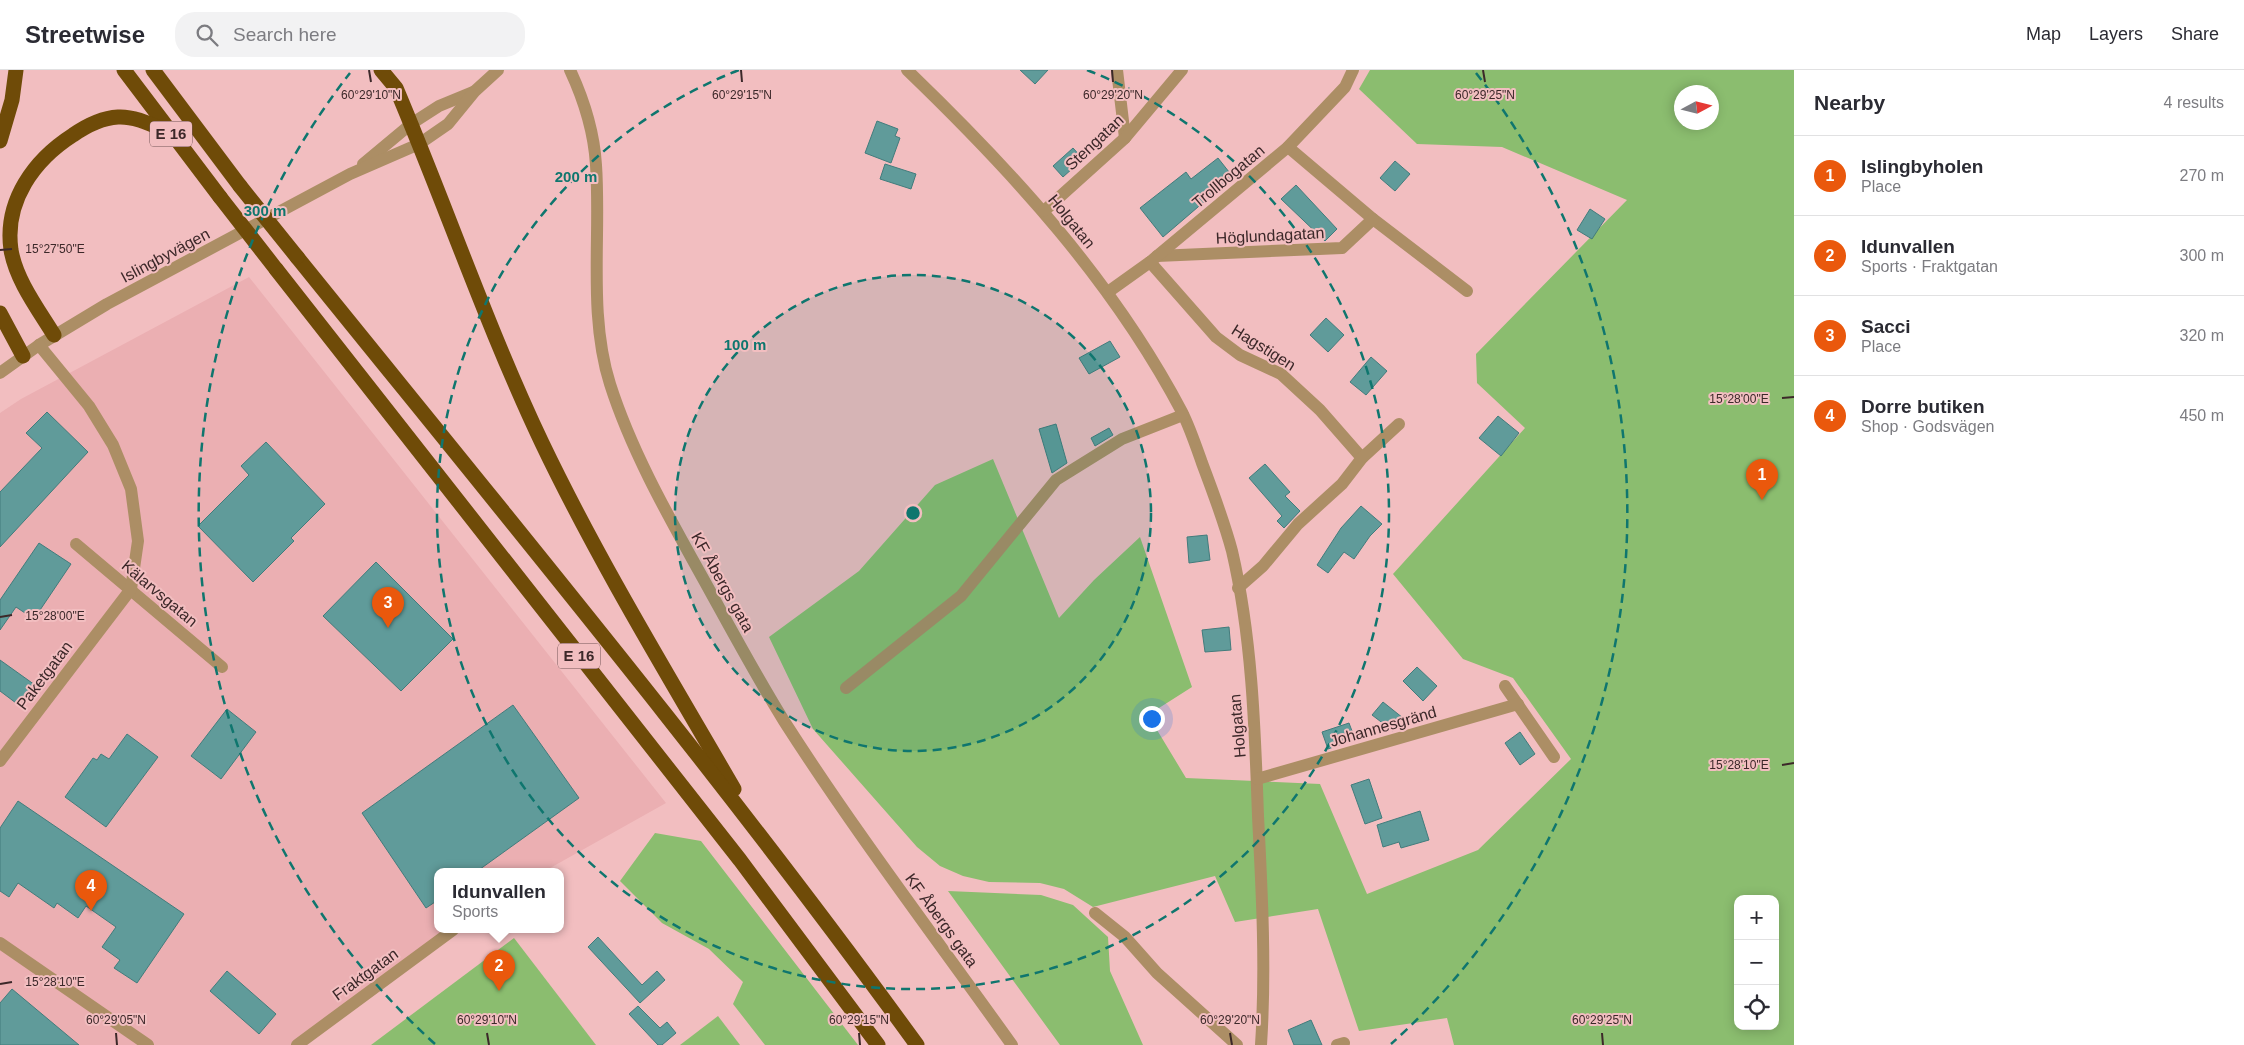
<!DOCTYPE html>
<html lang="en">
<head>
<meta charset="utf-8">
<style>
  :root { --surface:#fff; --page:#f2f2f3; --text:#2b2b33; --muted:#7c7c81; --line:#e1e1e2; --accent:#ea580c }
  body { margin:0; font-family:Arial,sans-serif; background:var(--page); color:var(--text) }
  .controls { position:absolute; right:15px; bottom:15px; display:grid; overflow:hidden; border-radius:10px; box-shadow:0 2px 12px #0003 }
  .controls button { width:45px; height:45px; display:grid; place-items:center; padding:0; border:0; border-bottom:1px solid var(--line); background:var(--surface); color:var(--text); font:25px sans-serif }
  .compass { position:absolute; left:1674px; top:15px; width:45px; height:45px; border-radius:50%; background:var(--surface); box-shadow:0 2px 12px #0003; rotate:83deg }
  .you { position:absolute; left:1151px; top:648px; width:18px; height:18px; margin:-12px; border:4px solid #fff; border-radius:50%; background:#1a73e8; box-shadow:0 0 0 8px #1a73e833 }
  .badge { display:grid; place-items:center; width:32px; height:32px; border-radius:50%; background:var(--accent); color:#fff; font-size:16px; font-weight:700 }
  .pin { position:absolute; translate:-50% -41px; filter:drop-shadow(0 1px 2px #0008) }
  .pin::after { content:''; position:absolute; top:26px; width:18px; height:15px; background:inherit; clip-path:polygon(0 0,100% 0,50% 100%) }
  .popup { position:absolute; left:434px; top:798px; width:130px; height:65px; box-sizing:border-box; display:grid; place-content:center; border-radius:10px; background:var(--surface); filter:drop-shadow(0 1px 4px #0005); font-size:16px; white-space:nowrap; color:var(--muted) }
  .popup b { font-size:19px; color:var(--text) }
  .popup::after { content:''; position:absolute; left:50%; top:100%; margin-left:-10px; border:10px solid transparent; border-top-color:var(--surface) }
  .list { margin:0; padding:0; list-style:none }
  h2 { display:flex; justify-content:space-between; align-items:center; height:65px; margin:0; padding:0 20px; font-size:21px }
  h2 small { font-size:16px; font-weight:400; color:var(--muted) }
  .list li { display:grid; grid-template-columns:32px 1fr auto; gap:15px; align-items:center; box-sizing:border-box; height:80px; padding:0 20px; border-top:1px solid var(--line) }
  .list b { display:block; font-size:19px; white-space:nowrap }
  .list p { margin:0; font-size:16px; white-space:nowrap; color:var(--muted) }
  .list em { font-size:16px; font-style:normal; color:var(--muted) }
  .icon { flex:none; width:28px; height:28px; fill:none; stroke:currentColor; stroke-width:2; stroke-linecap:round; stroke-linejoin:round }
  .map { position:relative; flex:none; width:1794px; height:975px; overflow:hidden }
  header { display:flex; align-items:center; gap:30px; box-sizing:border-box; height:70px; padding:0 25px; background:var(--surface); border-bottom:1px solid var(--line) }
  header strong { font-size:24px }
  nav { display:flex; gap:28px; margin-inline-start:auto; font-size:18px }
  .search { width:350px; height:45px; background:var(--page); display:flex; align-items:center; gap:12px; box-sizing:border-box; padding:0 18px; border-radius:20px; color:var(--muted); font-size:19px }
  main { display:flex }
  aside { flex:1; background:var(--surface) }
  .map>svg:first-child { display:block }
  .built { fill:#ebafb2 }
  .green { fill:#8bbd6f; fill-rule:evenodd }
  .building { fill:#609b9a; stroke:#427c7c }
  .lines { fill:none; stroke-linecap:round; stroke-linejoin:round }
  .minor { stroke:#ac8e65; stroke-width:12 }
  .highway { stroke:#6f4b08; stroke-width:15 }
  .highway-bridge { stroke:#6f4b08; stroke-width:15 }
  .ticks { fill:none; stroke:#3c2829; stroke-width:2 }
  .ring { fill:none; stroke:#0f766e; stroke-width:2.5; stroke-dasharray:9 6 }
  .labels { text-anchor:middle; stroke-width:4; stroke-linejoin:round; paint-order:stroke }
  .shield { fill:#f2bec0; stroke:#735556; stroke-width:1 }
  .shield-label { font-size:15px; font-weight:bold; fill:#3c2829 }
  .street-label { font-size:16px; fill:#3c2829; stroke:#f2bec0 }
  .ticks-label { font-size:12px; text-anchor:middle; fill:#3c2829; stroke:#f2bec0; stroke-width:4; stroke-linejoin:round; paint-order:stroke }
  .centre { fill:#0f766e; stroke:#f2bec0; stroke-width:2.5 }
  .ring-label { font-size:15px; text-anchor:middle; font-weight:bold; fill:#0f766e; stroke:#f2bec0; stroke-width:4; stroke-linejoin:round; paint-order:stroke }
</style>
</head>
<body>
<header>
<strong>Streetwise</strong>
<div class="search"><svg class="icon" aria-label="search" viewBox="0 0 24 24"><circle cx="10" cy="10" r="6"/><path d="M15 15l6 6"/></svg>Search here</div>
<nav><a>Map</a><a>Layers</a><a>Share</a></nav>
</header>
<main>
<div class="map">
<svg width="1794" height="975" viewBox="0 0 1794 975">
  <rect width="100%" height="100%" fill="#f2bec0"/>
  <polygon class="built" points="249,207 666,733 543,802 438,802 438,860 453,860 297,975 0,975 0,343 21,329"/>
  <g class="green">
    <path d="M1370 0H1794V975H1454L1447 948 1359 961 1318 839 1235 852 1215 806 1093 837 1064 819 1040 813 989 812 963 806 940 796 917 777 813 659 769 567 859 501 935 415 993 389 1059 548 1094 510 1140 467 1192 617 1148 645 1186 708 1320 714 1367 824 1478 780 1571 689 1513 608 1463 589 1393 504 1525 358 1477 313 1476 284 1627 130 1502 77 1417 74 1359 19ZM1682 22H1712V52H1682ZM1738 829H1775V956H1738Z"/>
    <polygon points="655,763 701,771 858,975 765,975 733,934 743,912 709,879 662,853 620,811"/>
    <polygon points="948,821 1041,825 1073,835 1108,867 1110,901 1143,975 1060,975"/>
    <polygon points="514,868 596,975 371,975"/>
    <polygon points="718,946 740,975 680,975"/>
  </g>
  <g class="building">
    <polygon points="1020,0 1048,0 1035,14"/>
    <polygon points="877,51 898,59 895,66 900,68 891,93 865,83"/>
    <polygon points="1073,78 1083,89 1063,107 1053,96"/>
    <polygon points="1218,88 1233,107 1163,167 1140,138 1186,102 1191,109"/>
    <polygon points="1395,91 1410,104 1395,121 1380,108"/>
    <polygon points="885,94 916,104 911,119 880,109"/>
    <polygon points="1296,115 1337,159 1325,171 1281,129"/>
    <polygon points="1590,139 1605,149 1592,169 1577,160"/>
    <polygon points="1326,248 1344,265 1328,282 1310,265"/>
    <polygon points="1110,271 1120,287 1089,304 1079,288"/>
    <polygon points="1371,287 1387,301 1366,325 1350,312"/>
    <polygon points="47,342 88,382 0,477 0,422 42,378 26,363"/>
    <polygon points="1498,346 1519,363 1501,386 1479,368"/>
    <polygon points="1056,354 1067,393 1052,403 1039,359"/>
    <polygon points="1109,358 1113,365 1095,376 1091,368"/>
    <polygon points="266,372 325,434 291,468 294,471 253,512 198,456 249,405 241,396"/>
    <polygon points="1265,394 1290,422 1285,426 1300,441 1284,458 1277,451 1282,446 1249,408"/>
    <polygon points="1361,436 1382,454 1370,466 1354,489 1344,482 1328,503 1317,495 1341,458"/>
    <polygon points="1207,465 1210,490 1189,493 1187,467"/>
    <polygon points="39,473 71,494 34,549 16,537 0,560 0,530"/>
    <polygon points="376,492 453,569 401,621 323,546"/>
    <polygon points="1229,557 1231,580 1205,582 1202,560"/>
    <polygon points="0,590 35,615 20,636 0,621"/>
    <polygon points="1417,597 1437,616 1423,631 1403,611"/>
    <polygon points="1383,632 1403,648 1393,661 1372,645"/>
    <polygon points="513,635 579,728 476,802 438,802 438,830 426,838 362,743"/>
    <polygon points="227,639 256,662 221,709 191,686"/>
    <polygon points="1349,653 1355,669 1328,679 1322,662"/>
    <polygon points="1520,662 1535,684 1520,695 1505,673"/>
    <polygon points="127,664 158,687 106,757 65,727 93,688 97,690 101,684 109,689"/>
    <polygon points="1369,709 1382,748 1365,754 1351,715"/>
    <polygon points="18,731 184,844 137,913 114,898 120,890 102,877 116,857 86,836 78,848 57,833 54,838 18,813 9,827 0,821 0,758"/>
    <polygon points="1420,741 1429,770 1401,778 1399,772 1383,777 1377,755"/>
    <polygon points="598,867 642,915 657,901 665,910 640,933 588,877"/>
    <polygon points="227,901 276,944 259,964 210,921"/>
    <polygon points="12,919 79,975 0,975 0,933"/>
    <polygon points="638,936 660,958 667,952 676,963 662,975 658,975 629,944"/>
    <polygon points="1311,950 1322,975 1294,975 1288,960"/>
  </g>
  <g class="lines">
    <g class="minor">
      <path d="M570 0C584 30 594 62 596 95 601 167 588 244 610 314 632 383 670 449 705 512 731 559 756 606 784 651 855 762 935 867 1012 975"/>
      <path d="M907 0C1013 102 1113 211 1182 342 1190 358 1196 376 1202 393 1213 422 1224 451 1232 481 1252 566 1255 659 1258 746 1262 823 1266 899 1261 975"/>
      <polyline points="1117,0 1125,68"/>
      <polyline points="1288,77 1373,149 1467,221"/>
      <polyline points="363,94 411,54 439,36 473,22"/>
      <polyline points="1044,141 1125,68 1182,0"/>
      <polyline points="1157,186 1342,178 1373,149"/>
      <polyline points="1150,192 1216,267 1240,285 1281,304 1320,340 1362,388"/>
      <polyline points="1108,222 1150,192 1288,77 1345,17 1353,0"/>
      <polyline points="0,303 39,275 107,234 350,104 419,74 448,54 475,21 498,0"/>
      <polyline points="76,474 222,597"/>
      <polyline points="1238,518 1263,496 1298,454 1342,414 1362,388 1399,354"/>
      <polyline points="1505,616 1554,687"/>
      <polyline points="846,618 961,526 1056,410 1122,369 1183,345"/>
      <polyline points="0,691 131,519 138,471 131,419 113,375 89,336 39,275"/>
      <polyline points="1257,709 1518,634"/>
      <polyline points="1095,843 1125,867 1157,903 1237,975"/>
      <polyline points="0,873 148,975"/>
      <polyline points="297,975 453,860"/>
      <polyline points="1337,975 1344,973"/>
    </g>
    <g class="highway">
      <polyline points="124,0 220,127"/>
      <polyline points="153,0 240,116"/>
      <path d="M381 0 396 18C446 136 487 257 542 373 599 492 668 605 734 719"/>
      <polyline points="0,71 12,30 16,0"/>
      <path d="M297 187C507 447 721 705 917 975"/>
      <polyline points="276,199 740,790 878,975"/>
      <polyline points="0,243 23,286"/>
      <path d="M54 265C38 239 16 210 11 180 4 131 34 90 73 65 86 56 101 48 118 47 136 46 154 56 169 62"/>
    </g>
    <g class="highway-bridge">
      <polyline points="240,116 297,187"/>
      <polyline points="220,127 276,199"/>
    </g>
  </g>
  <path class="ticks" d="M369 0 371 12M741 0 742 12M1112 0 1113 12M1483 0 1485 12M0 180 12 179M1782 328 1794 327M0 547 12 545M1782 695 1794 693M0 914 12 912M116 963 117 975M487 963 489 975M859 963 860 975M1230 963 1232 975M1602 963 1603 975"/>
  <circle cx="913" cy="443" r="238" fill="#0f766e" fill-opacity=".12"/>
  <g class="ring">
    <circle cx="913" cy="443" r="238"/>
    <path d="M1087 0A476 476 0 1 1 739 0"/>
    <path d="M435 974A715 715 0 0 1 350 3M1476 3A715 715 0 0 1 1391 974"/>
  </g>
  <g class="labels">
    <g class="shield">
      <rect x="150" y="51.5" width="42" height="25" rx="4"/>
      <rect x="558" y="573.5" width="42" height="25" rx="4"/>
    </g>
    <g class="shield-label">
      <text x="171" y="69">E 16</text>
      <text x="579" y="591">E 16</text>
    </g>
    <g class="street-label">
      <text transform="translate(1094 72) rotate(-43)" y="6">Stengatan</text>
      <text transform="translate(1228 106) rotate(-40)" y="6">Trollbogatan</text>
      <text transform="translate(1072 151) rotate(51)" y="6">Holgatan</text>
      <text transform="translate(1270 165) rotate(-3)" y="6">Höglundagatan</text>
      <text transform="translate(165 185) rotate(-28)" y="6">Islingbyvägen</text>
      <text transform="translate(1264 277) rotate(32)" y="6">Hagstigen</text>
      <text transform="translate(723 512) rotate(61)" y="6">KF Åbergs gata</text>
      <text transform="translate(160 523) rotate(40)" y="6">Kälarvsgatan</text>
      <text transform="translate(44 605) rotate(-53)" y="6">Paketgatan</text>
      <text transform="translate(1237 656) rotate(-95)" y="6">Holgatan</text>
      <text transform="translate(1383 656) rotate(-16)" y="6">Johannesgränd</text>
      <text transform="translate(942 850) rotate(54)" y="6">KF Åbergs gata</text>
      <text transform="translate(365 904) rotate(-36)" y="6">Fraktgatan</text>
    </g>
  </g>
  <g class="ticks-label">
    <text x="371" y="29">60°29'10"N</text>
    <text x="742" y="29">60°29'15"N</text>
    <text x="1113" y="29">60°29'20"N</text>
    <text x="1485" y="29">60°29'25"N</text>
    <text x="55" y="183">15°27'50"E</text>
    <text x="1739" y="333">15°28'00"E</text>
    <text x="55" y="550">15°28'00"E</text>
    <text x="1739" y="699">15°28'10"E</text>
    <text x="55" y="916">15°28'10"E</text>
    <text x="116" y="954">60°29'05"N</text>
    <text x="487" y="954">60°29'10"N</text>
    <text x="859" y="954">60°29'15"N</text>
    <text x="1230" y="954">60°29'20"N</text>
    <text x="1602" y="954">60°29'25"N</text>
  </g>
  <circle cx="913" cy="443" r="8" class="centre"/>
  <g class="ring-label">
    <text x="576" y="112">200 m</text>
    <text x="265" y="146">300 m</text>
    <text x="745" y="280">100 m</text>
  </g>
</svg>
<div class="controls">
<button>+</button>
<button>−</button>
<button><svg class="icon" aria-label="locate" viewBox="0 0 24 24"><circle cx="12" cy="12" r="6"/><path d="M12 2v4M12 18v4M2 12h4M18 12h4"/></svg></button>
</div>
<svg class="compass" viewBox="-18 -18 36 36"><path d="M0-13l5 13h-10z" fill="#e53935"/><path d="M0 13l5-13h-10z" fill="#7c7c81"/></svg>
<div class="you"></div>
<div class="pin badge" style="left:1762px;top:430px">1</div>
<div class="pin badge" style="left:499px;top:921px">2</div>
<div class="popup"><b>Idunvallen</b>Sports</div>
<div class="pin badge" style="left:388px;top:558px">3</div>
<div class="pin badge" style="left:91px;top:841px">4</div>
</div>
<aside>
<h2>Nearby<small>4 results</small></h2>
<ul class="list">
<li><span class="badge">1</span><div><b>Islingbyholen</b><p>Place</p></div><em>270 m</em></li>
<li><span class="badge">2</span><div><b>Idunvallen</b><p>Sports · Fraktgatan</p></div><em>300 m</em></li>
<li><span class="badge">3</span><div><b>Sacci</b><p>Place</p></div><em>320 m</em></li>
<li><span class="badge">4</span><div><b>Dorre butiken</b><p>Shop · Godsvägen</p></div><em>450 m</em></li>
</ul>
</aside>
</main>
</body>
</html>
